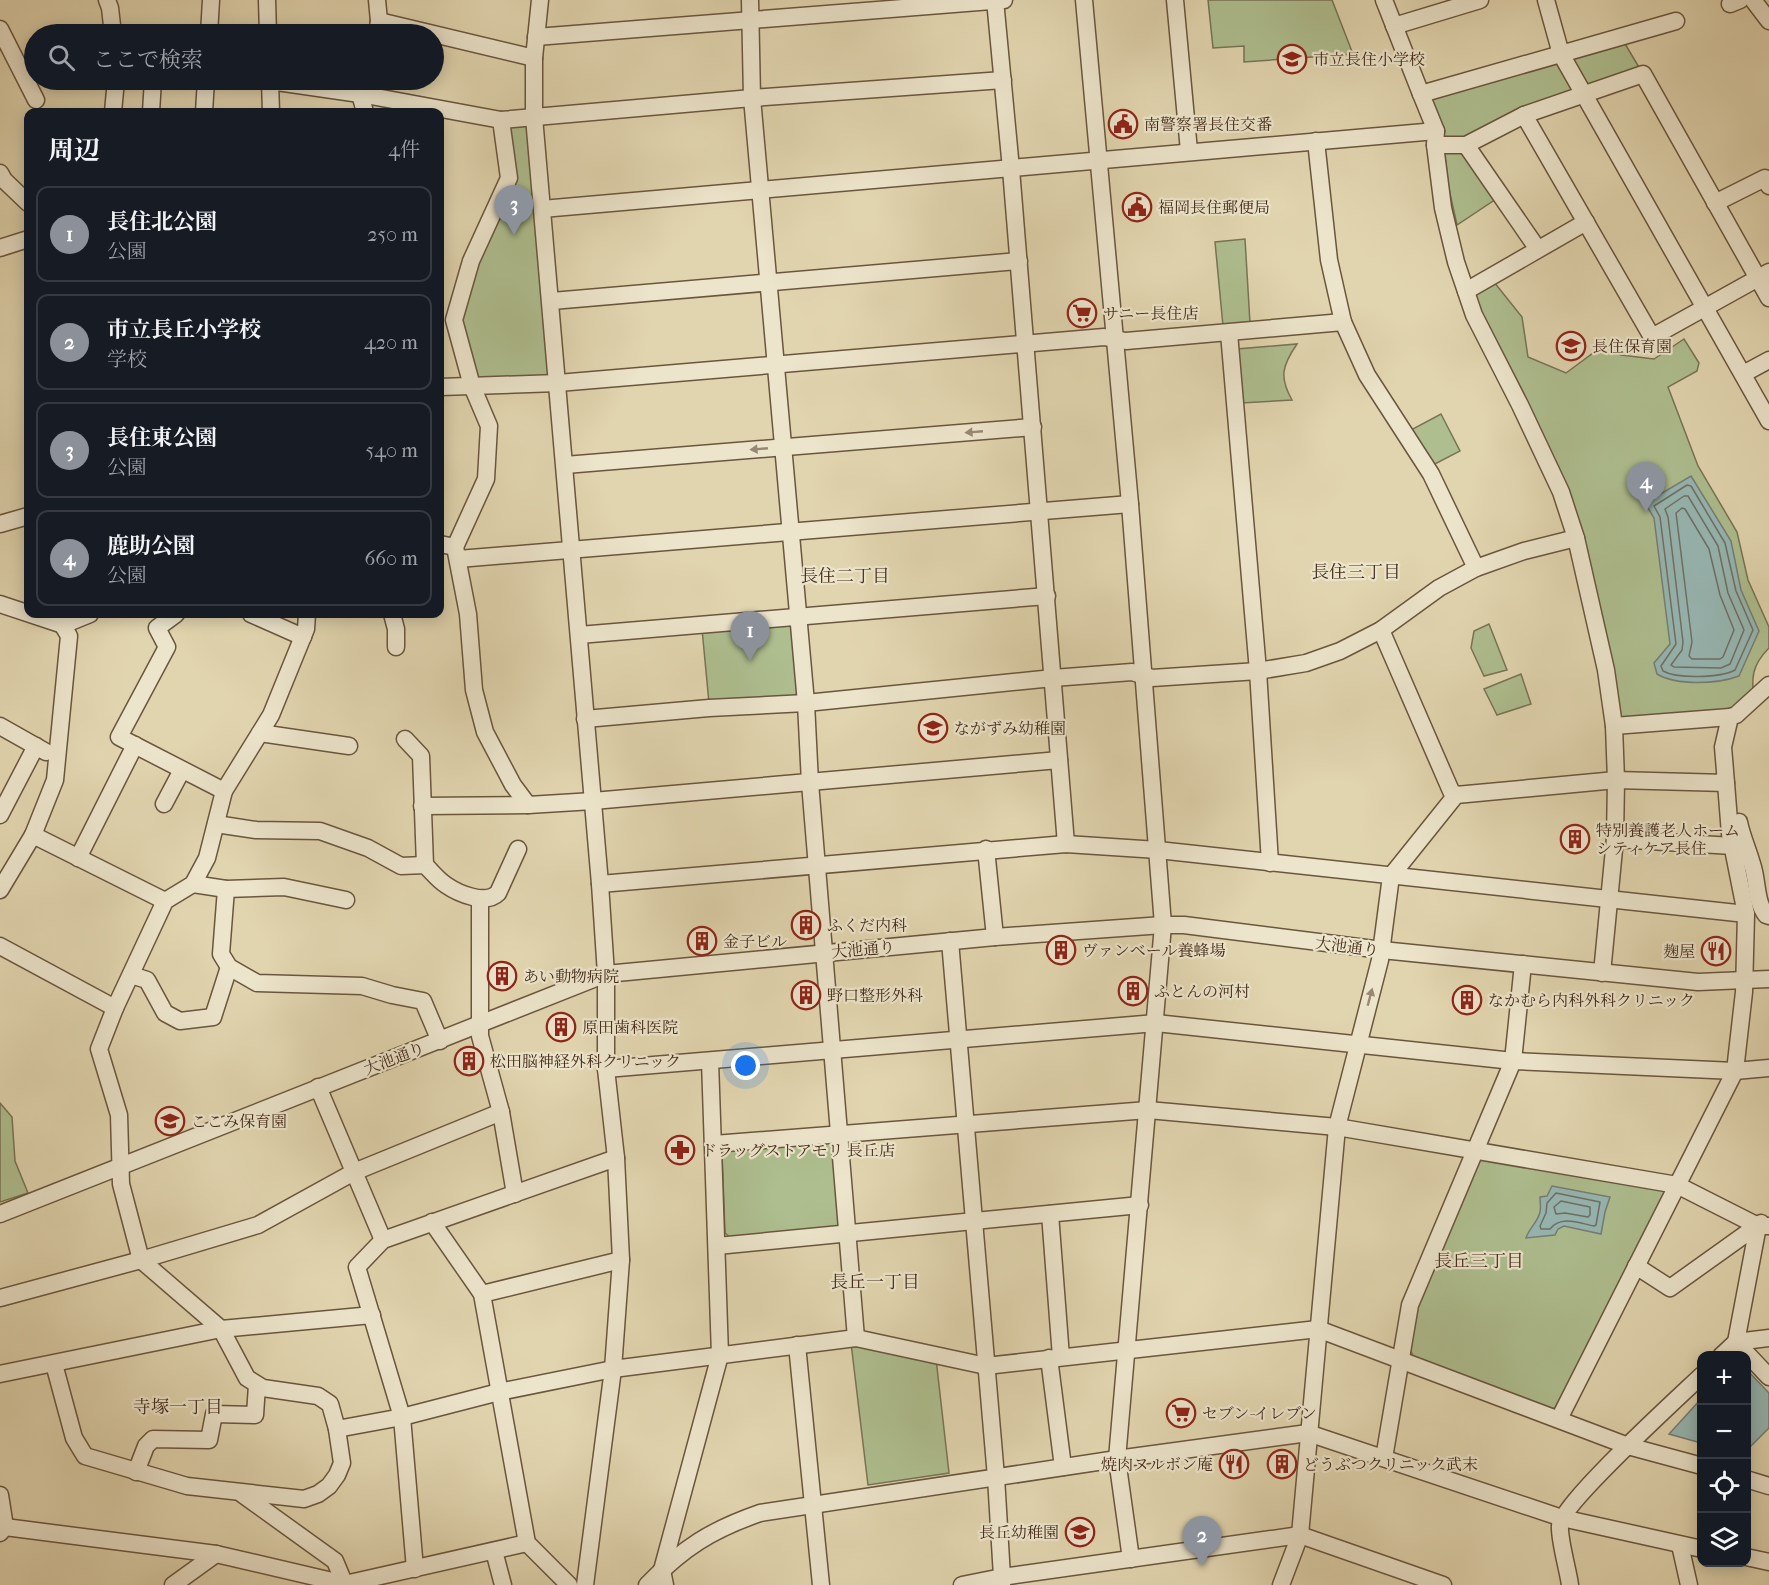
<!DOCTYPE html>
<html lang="ja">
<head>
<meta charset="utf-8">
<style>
  :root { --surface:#171b24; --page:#20242c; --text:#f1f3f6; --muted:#9ea1a6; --line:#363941; --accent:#8c9099 }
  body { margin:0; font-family:"IM FELL French Canon","Noto Serif JP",serif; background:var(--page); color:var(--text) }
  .controls { position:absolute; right:18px; bottom:18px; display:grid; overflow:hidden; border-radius:12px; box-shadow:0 3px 15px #0003 }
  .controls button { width:54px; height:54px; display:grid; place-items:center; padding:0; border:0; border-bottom:2px solid var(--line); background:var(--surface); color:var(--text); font:30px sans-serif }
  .you { position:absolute; left:746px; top:1066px; width:21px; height:21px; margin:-15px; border:4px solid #fff; border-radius:50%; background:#1a73e8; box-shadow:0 0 0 9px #1a73e833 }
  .badge { display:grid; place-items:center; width:39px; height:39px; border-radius:50%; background:var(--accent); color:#fff; font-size:20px; font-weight:700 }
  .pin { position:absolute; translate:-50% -50px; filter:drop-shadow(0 2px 3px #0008) }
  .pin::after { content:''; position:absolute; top:32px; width:21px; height:18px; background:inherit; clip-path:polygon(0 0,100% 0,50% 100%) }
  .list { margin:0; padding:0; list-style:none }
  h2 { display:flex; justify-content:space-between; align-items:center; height:78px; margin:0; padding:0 24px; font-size:26px }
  h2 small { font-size:20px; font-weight:400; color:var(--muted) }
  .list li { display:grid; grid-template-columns:39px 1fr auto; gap:18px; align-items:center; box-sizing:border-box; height:96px; margin:0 12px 12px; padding:0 12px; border:2px solid var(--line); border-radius:12px }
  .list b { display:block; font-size:22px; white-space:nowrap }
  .list p { margin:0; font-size:20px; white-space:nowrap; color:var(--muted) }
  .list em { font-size:20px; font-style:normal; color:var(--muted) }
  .icon { flex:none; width:33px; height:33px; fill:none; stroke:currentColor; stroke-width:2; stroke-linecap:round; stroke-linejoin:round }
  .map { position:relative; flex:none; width:1769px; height:1585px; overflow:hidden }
  .search { position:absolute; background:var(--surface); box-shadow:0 3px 15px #0003; left:24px; top:24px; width:420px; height:66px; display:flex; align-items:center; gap:15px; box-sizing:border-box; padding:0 21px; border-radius:33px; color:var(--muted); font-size:22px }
  .panel { position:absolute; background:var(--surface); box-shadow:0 3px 15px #0003; left:24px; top:108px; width:420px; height:510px; border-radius:12px }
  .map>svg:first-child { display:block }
  .green { fill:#aebe8f; stroke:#787454; stroke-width:1.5 }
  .water { fill:#97b7b3; stroke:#757f75; stroke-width:1.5 }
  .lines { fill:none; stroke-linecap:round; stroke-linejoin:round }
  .shore { stroke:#6d7166; stroke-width:1.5 }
  .minor-casing { stroke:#6a563e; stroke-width:19 }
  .minor { stroke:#ece4cb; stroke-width:16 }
  .oneway { fill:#988872 }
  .labels { text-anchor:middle; stroke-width:4.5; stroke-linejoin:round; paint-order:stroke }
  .poi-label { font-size:16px; fill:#432b19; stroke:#ece4cb; text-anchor:start }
  .street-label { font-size:16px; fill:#432b19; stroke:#ece4cb }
  .neighbourhood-label { font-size:18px; fill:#432b19; stroke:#ece4cb }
</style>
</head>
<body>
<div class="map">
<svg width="1769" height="1585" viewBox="0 0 1769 1585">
  <rect width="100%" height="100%" fill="#e1d5af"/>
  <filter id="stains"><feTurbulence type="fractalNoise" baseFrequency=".00333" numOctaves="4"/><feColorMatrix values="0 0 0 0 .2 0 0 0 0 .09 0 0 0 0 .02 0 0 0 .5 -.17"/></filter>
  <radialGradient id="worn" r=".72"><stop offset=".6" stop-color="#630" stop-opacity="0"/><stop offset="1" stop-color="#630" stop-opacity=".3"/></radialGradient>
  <g class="green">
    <polygon points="1208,0 1332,0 1353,54 1244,62 1244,46 1213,48"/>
    <polygon points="1624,42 1640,69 1465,143 1442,142 1429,94"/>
    <polygon points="528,117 558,383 472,386 454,320 509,178 501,120"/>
    <polygon points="1444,149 1465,149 1499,197 1457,225 1449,189"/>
    <polygon points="1245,239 1250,323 1223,326 1215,242"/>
    <path d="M1490 277 1522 317 1528 357 1566 373 1604 345 1621 355 1654 359 1684 339 1699 363 1697 371 1668 387 1698 466 1737 532 1748 580 1769 627V648C1752 665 1751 678 1754 699L1736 715 1614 726 1576 538 1466 291Z"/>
    <path d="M1297 344C1282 366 1279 377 1292 400L1241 403 1237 349Z"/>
    <polygon points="1441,414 1460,451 1431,466 1409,431"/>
    <polygon points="788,624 792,627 797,693 794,697 709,703 702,629"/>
    <polygon points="1489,624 1507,670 1484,676 1471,648 1474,631"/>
    <polygon points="1521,674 1531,704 1497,715 1484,689"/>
    <polygon points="0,1103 12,1117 15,1161 28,1193 0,1202"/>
    <polygon points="827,1140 835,1144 841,1224 836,1229 731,1238 725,1233 722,1153 728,1147"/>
    <polygon points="1477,1153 1668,1191 1555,1408 1550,1410 1413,1356 1411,1351 1413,1311"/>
    <polygon points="851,1343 936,1359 949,1473 868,1485"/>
  </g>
  <g class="water">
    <path d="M1691 476 1731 541 1741 590 1759 631 1739 676C1718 684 1677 686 1657 674L1654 663 1670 644 1654 518 1645 503Z"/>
    <path d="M1552 1186 1610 1197 1605 1212 1601 1234 1564 1226 1558 1229 1555 1235 1526 1238C1529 1228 1538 1222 1540 1212 1541 1207 1540 1201 1540 1197L1547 1196Z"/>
    <polygon points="1747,1370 1769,1393 1769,1428 1747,1450"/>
    <polygon points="1701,1399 1701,1443 1669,1434"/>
  </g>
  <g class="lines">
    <g class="shore">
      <path d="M1687 485 1691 486 1725 543 1736 591 1753 630 1735 670C1720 678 1677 679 1663 671L1661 666 1676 644 1660 517 1654 506Z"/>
      <polygon points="1684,496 1688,496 1718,546 1728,593 1744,630 1730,664 1721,668 1674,667 1671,665 1682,650 1683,642 1668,517 1665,509"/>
      <polygon points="1682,508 1685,509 1709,549 1720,595 1734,630 1723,657 1720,659 1692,659 1689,656 1692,642 1676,513"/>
      <path d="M1556 1193 1600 1202 1596 1225 1594 1226C1579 1223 1561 1215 1550 1229H1541L1540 1226 1546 1213 1547 1203Z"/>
      <polygon points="1561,1201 1590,1207 1590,1215 1588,1217 1565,1213 1556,1214 1554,1207"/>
    </g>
    <g class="minor-casing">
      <g id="minor">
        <polyline points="107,0 110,8 113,34"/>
        <polyline points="267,0 268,34"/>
        <polyline points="540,0 534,58 534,117 600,884 606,974 606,1069 616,1158 621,1260 613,1369 585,1585"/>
        <polyline points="750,0 752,98 806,703 810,783 856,1338"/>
        <polyline points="995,0 1011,169 1066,844"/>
        <polyline points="1084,0 1130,504 1163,925 1117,1459 1131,1559"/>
        <polyline points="1175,0 1189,151"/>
        <polyline points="1384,0 1421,94 1676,21"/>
        <polyline points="1546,0 1561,54 1769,421"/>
        <polyline points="1753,0 1769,21"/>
        <polyline points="1730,4 1740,0"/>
        <polyline points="379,21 534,58"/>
        <polyline points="1394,26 1480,0"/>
        <polyline points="0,29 36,100"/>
        <polyline points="209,34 211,0"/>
        <polyline points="377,34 379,21 377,0"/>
        <polyline points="536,37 1004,0"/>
        <polyline points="1421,94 1436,131 1435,145 1443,208 1456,262 1474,315 1520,405 1561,492 1576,538 1606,670 1614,726 1616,780 1615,839 1602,973"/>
        <polyline points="113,112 116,80"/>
        <polyline points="151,112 153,80"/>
        <polyline points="204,112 206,80"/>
        <polyline points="271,112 270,81 360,94 501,120 509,178 471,261 454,320 472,386 489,426 486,479 455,547"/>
        <polyline points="365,112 360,94 366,80"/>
        <polyline points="1524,115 1652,337 1769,272"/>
        <polyline points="501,120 752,98 1003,80"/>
        <polyline points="1316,141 1329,260 1343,322"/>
        <polyline points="1435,145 1466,145 1524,115 1643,74 1769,298"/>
        <polyline points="1466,145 1537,248"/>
        <polyline points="0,173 4,180 28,203"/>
        <polyline points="1715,203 1765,178 1769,186"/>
        <polyline points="542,209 1436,131"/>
        <polyline points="0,248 28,239"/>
        <polyline points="1466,291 1586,222"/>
        <polyline points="552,301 1019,261"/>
        <polyline points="1229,333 1258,671 1270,863"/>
        <polyline points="1743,374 1769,360"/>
        <polyline points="440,387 558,383 1104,337 1126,341 1343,322 1367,375 1431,474 1476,568"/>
        <polyline points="565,465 1033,427"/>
        <polyline points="0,524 28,516"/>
        <polyline points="440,544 455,547 468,614 474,690 485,732 513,785 528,805"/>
        <polyline points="458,559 1130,504"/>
        <polyline points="0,604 63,625 90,614"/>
        <polyline points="176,614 157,628 167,647 119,737 224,791"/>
        <polyline points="251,614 303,637"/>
        <polyline points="392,614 396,629 396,647"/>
        <polyline points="1381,630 1451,791 1456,795"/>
        <polyline points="579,635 1047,596"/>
        <polyline points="585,719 709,708 806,703 1053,678 1132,672 1152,678 1258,671 1306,663 1340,651 1381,630 1439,588 1476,568 1524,551 1576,538"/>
        <polyline points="0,726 46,752"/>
        <polyline points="1614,726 1730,717"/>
        <polyline points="260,733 349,746"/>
        <polyline points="405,739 421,756 425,865"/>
        <polyline points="164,804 182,770"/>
        <polyline points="422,806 528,805 593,801 1059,760"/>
        <polyline points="0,815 36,746"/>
        <path d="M1739 822C1742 837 1748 849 1752 864 1758 881 1755 900 1766 915L1769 916"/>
        <path d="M216 824 256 830 320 831 368 848 401 866 425 865C432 872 438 880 446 885 459 894 486 905 498 893L518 849"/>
        <polyline points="33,835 55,780 69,636 56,614"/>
        <polyline points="1615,839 1733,846"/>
        <polyline points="986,849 995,937"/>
        <polyline points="78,858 135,745"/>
        <polyline points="193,884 226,889 284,887 346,900"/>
        <polyline points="600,884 1066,844 1158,850 1746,914"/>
        <polyline points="226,889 221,954 229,967 257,983 362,986 392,995 423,1001 440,1041"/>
        <polyline points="0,890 33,835 165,901"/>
        <polyline points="480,899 480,1036 501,1112 515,1194"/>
        <polyline points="950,941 996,1477 1002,1577 962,1585"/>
        <polyline points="0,946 115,1008"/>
        <polyline points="131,975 147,980 165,1013 180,1021 213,1017 229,967"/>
        <polyline points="606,1069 1156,1023 1513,1061 1735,1071 1769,1068"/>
        <polyline points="318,1087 383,1240"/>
        <polyline points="714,1144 1148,1110 1337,1127 1677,1185 1758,1226 1769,1226"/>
        <polyline points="0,1214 606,974 995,937 1163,925 1184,925 1382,950 1698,982 1769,979"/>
        <polyline points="1050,1214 1061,1357"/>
        <polyline points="432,1222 482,1294 527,1543 569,1585"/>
        <polyline points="1758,1226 1736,1342 1769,1377"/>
        <polyline points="717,1246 1140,1205"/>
        <polyline points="1636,1266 1670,1288 1761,1223"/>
        <polyline points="482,1294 621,1260"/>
        <polyline points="0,1298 141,1260 258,1225 354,1172 501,1112"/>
        <polyline points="797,1345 821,1585"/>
        <polyline points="1721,1356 1736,1342 1769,1338"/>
        <polyline points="1049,1358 1063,1467"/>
        <polyline points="54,1364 74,1438 85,1456 187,1486 304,1499 318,1494 329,1486 337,1475 342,1463 337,1429 330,1404 318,1396 263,1388 247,1378 221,1329 141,1260 121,1184 119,1115 99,1049 115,1008 165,901 193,884 207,858 224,791 271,715 306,629 307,614"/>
        <polyline points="0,1374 221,1329 372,1315"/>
        <polyline points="1559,1419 1735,1071 1744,992 1746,914 1730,834 1726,783"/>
        <polyline points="337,1429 402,1417 499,1392 613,1369 856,1338 986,1366 1318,1329 1628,1446 1702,1466"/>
        <polyline points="1384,1458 1410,1305 1513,1061 1523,964"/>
        <polyline points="136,1472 146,1446 153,1439 209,1440 214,1414 255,1415 257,1385"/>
        <polyline points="1746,1479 1769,1486"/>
        <polyline points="242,1494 335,1561 345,1585"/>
        <polyline points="0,1495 5,1527 0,1533"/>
        <polyline points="5,1527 216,1554 345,1584 527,1543"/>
        <polyline points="1680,1545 1689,1585"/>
        <polyline points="494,1551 503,1585"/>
        <polyline points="1746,1557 1769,1562"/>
        <polyline points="415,1569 402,1417 357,1267 383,1240 616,1158"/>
        <polyline points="173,1585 216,1554"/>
        <path d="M647 1585C683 1548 711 1530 760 1513L1117 1459 1308 1433 1562 1518 1702 1549"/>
        <polyline points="665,1585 662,1570 720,1355 710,1061"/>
        <polyline points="1002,1585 1002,1577 1300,1535 1443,1585"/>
        <polyline points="1281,1585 1300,1535 1337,1127 1380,960 1391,876 1456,795 1616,780 1726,783 1723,747 1730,717 1736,715 1769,685"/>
        <path d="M1570 1585C1568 1570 1559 1539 1560 1526 1560 1505 1680 1396 1702 1375"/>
      </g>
    </g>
    <use href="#minor" class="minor"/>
  </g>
  <defs><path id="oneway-solid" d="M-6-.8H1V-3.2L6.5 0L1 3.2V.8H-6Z" transform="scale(1.5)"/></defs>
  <g class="oneway">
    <use href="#oneway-solid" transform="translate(974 432) rotate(175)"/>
    <use href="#oneway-solid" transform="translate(759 449) rotate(175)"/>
    <use href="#oneway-solid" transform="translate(1370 997) rotate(-75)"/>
  </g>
  <defs>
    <g id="school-ring" transform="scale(1.5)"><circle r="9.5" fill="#ece4cb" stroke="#8f2418" stroke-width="1.5"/><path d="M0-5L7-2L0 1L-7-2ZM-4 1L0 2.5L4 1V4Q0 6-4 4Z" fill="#8f2418"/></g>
    <g id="civic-ring" transform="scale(1.5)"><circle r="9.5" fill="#ece4cb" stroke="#8f2418" stroke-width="1.5"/><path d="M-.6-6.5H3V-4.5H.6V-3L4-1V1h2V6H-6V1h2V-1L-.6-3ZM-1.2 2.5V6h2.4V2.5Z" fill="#8f2418"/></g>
    <g id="supermarket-ring" transform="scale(1.5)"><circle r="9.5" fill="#ece4cb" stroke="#8f2418" stroke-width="1.5"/><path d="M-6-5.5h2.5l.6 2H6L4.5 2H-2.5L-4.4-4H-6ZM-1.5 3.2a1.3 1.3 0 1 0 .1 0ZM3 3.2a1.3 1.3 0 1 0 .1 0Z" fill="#8f2418"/></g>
    <g id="building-ring" transform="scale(1.5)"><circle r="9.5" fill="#ece4cb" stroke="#8f2418" stroke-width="1.5"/><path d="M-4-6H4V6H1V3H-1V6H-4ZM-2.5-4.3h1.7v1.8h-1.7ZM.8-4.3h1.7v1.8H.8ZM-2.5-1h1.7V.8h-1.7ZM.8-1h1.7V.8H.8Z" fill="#8f2418"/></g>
    <g id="restaurant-ring" transform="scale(1.5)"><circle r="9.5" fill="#ece4cb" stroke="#8f2418" stroke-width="1.5"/><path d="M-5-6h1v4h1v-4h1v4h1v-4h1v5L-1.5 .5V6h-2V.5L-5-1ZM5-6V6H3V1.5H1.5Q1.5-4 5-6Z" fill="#8f2418"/></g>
    <g id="pharmacy-ring" transform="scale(1.5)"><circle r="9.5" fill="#ece4cb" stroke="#8f2418" stroke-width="1.5"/><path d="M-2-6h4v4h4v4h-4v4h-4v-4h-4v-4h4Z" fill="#8f2418"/></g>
  </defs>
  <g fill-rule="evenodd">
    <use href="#school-ring" x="1292" y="59"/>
    <use href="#civic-ring" x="1123" y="124"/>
    <use href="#civic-ring" x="1137" y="207"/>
    <use href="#supermarket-ring" x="1082" y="313"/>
    <use href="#school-ring" x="1571" y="346"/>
    <use href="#school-ring" x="933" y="728"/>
    <use href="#building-ring" x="1575" y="839"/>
    <use href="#building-ring" x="806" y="925"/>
    <use href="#building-ring" x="702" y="941"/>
    <use href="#building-ring" x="1061" y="950"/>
    <use href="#restaurant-ring" x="1716" y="951"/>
    <use href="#building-ring" x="502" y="976"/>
    <use href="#building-ring" x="1133" y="991"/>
    <use href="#building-ring" x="806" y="995"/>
    <use href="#building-ring" x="1467" y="1000"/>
    <use href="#building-ring" x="561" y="1027"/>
    <use href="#building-ring" x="469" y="1061"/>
    <use href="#school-ring" x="170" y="1121"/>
    <use href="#pharmacy-ring" x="680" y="1150"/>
    <use href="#supermarket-ring" x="1181" y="1413"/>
    <use href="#restaurant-ring" x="1234" y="1464"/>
    <use href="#building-ring" x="1282" y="1464"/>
    <use href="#school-ring" x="1080" y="1532"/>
  </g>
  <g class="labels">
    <g class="poi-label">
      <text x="1313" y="65">市立長住小学校</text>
      <text x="1144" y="130">南警察署長住交番</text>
      <text x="1158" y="213">福岡長住郵便局</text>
      <text x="1103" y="319">サニー長住店</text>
      <text x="1592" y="352">長住保育園</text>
      <text x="954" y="734">ながずみ幼稚園</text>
      <text x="1596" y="836">特別養護老人ホーム<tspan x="1596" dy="18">シティケア長住</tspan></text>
      <text x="827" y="931">ふくだ内科</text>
      <text x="723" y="947">金子ビル</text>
      <text x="1082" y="956">ヴァンベール養蜂場</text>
      <text x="1695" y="957" text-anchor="end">麹屋</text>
      <text x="523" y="982">あい動物病院</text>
      <text x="1154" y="997">ふとんの河村</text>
      <text x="827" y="1001">野口整形外科</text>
      <text x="1488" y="1006">なかむら内科外科クリニック</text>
      <text x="582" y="1033">原田歯科医院</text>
      <text x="490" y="1067">松田脳神経外科クリニック</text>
      <text x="191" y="1127">ここみ保育園</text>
      <text x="701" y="1156">ドラッグストアモリ 長丘店</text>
      <text x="1202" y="1419">セブン-イレブン</text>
      <text x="1213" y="1470" text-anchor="end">焼肉ヌルボン庵</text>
      <text x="1303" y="1470">どうぶつクリニック武末</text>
      <text x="1059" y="1538" text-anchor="end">長丘幼稚園</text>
    </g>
    <g class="street-label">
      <text transform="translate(1347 946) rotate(7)" y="6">大池通り</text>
      <text transform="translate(863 949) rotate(-5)" y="6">大池通り</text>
      <text transform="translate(394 1058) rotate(-21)" y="6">大池通り</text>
    </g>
    <g class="neighbourhood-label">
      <text x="1356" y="578">長住三丁目</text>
      <text x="845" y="582">長住二丁目</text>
      <text x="1479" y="1267">長丘三丁目</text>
      <text x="875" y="1288">長丘一丁目</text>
      <text x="178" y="1413">寺塚一丁目</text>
    </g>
  </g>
  <rect width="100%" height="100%" filter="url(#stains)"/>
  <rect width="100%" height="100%" fill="url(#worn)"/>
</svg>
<div class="controls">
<button>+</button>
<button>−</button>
<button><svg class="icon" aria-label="locate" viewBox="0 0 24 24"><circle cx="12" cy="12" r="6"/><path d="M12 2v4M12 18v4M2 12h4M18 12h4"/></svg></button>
<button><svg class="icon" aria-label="layers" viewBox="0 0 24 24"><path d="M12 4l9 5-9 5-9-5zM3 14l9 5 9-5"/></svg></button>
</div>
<div class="you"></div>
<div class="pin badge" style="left:750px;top:661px">1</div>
<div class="pin badge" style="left:1202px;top:1566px">2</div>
<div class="pin badge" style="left:514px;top:235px">3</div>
<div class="pin badge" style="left:1646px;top:512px">4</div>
<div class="search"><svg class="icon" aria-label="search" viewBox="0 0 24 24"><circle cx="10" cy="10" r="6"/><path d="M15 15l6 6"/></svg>ここで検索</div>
<section class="panel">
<h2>周辺<small>4件</small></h2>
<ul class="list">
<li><span class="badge">1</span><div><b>長住北公園</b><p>公園</p></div><em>250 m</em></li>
<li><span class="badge">2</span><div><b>市立長丘小学校</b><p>学校</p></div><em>420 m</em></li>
<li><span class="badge">3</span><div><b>長住東公園</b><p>公園</p></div><em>540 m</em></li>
<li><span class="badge">4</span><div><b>鹿助公園</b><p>公園</p></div><em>660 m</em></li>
</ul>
</section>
</div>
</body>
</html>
